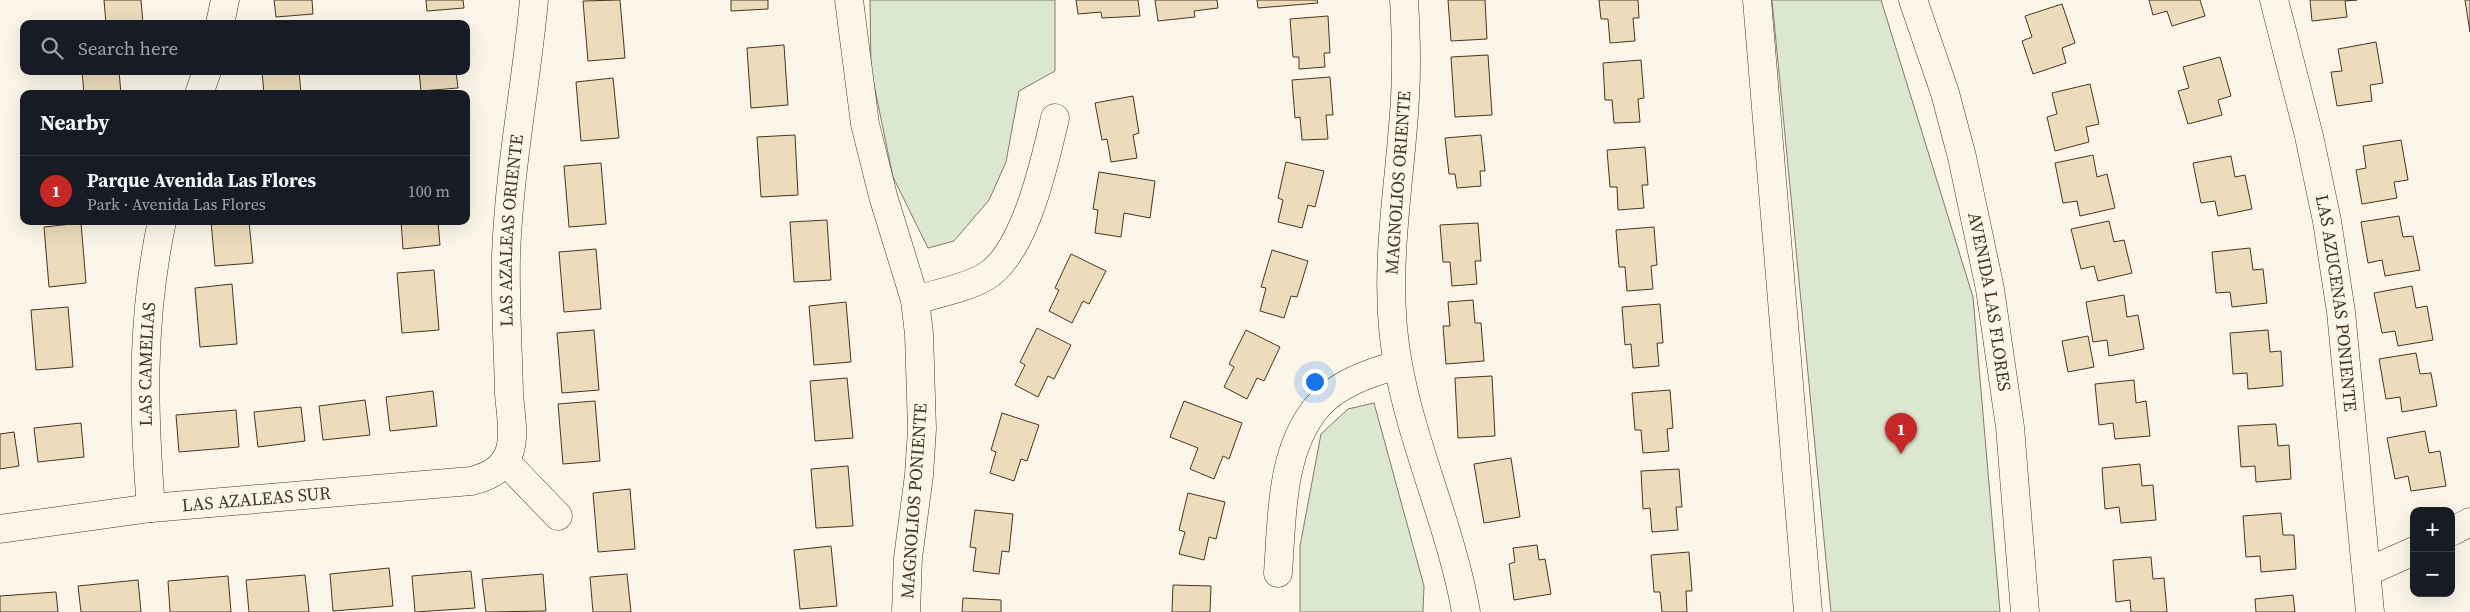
<!DOCTYPE html>
<html lang="en">
<head>
<meta charset="utf-8">
<style>
  :root { --surface:#171b24; --page:#20242c; --text:#f1f3f6; --muted:#9ea1a6; --line:#363941; --accent:#c62828 }
  body { margin:0; font-family:"Source Serif 4",serif; background:var(--page); color:var(--text) }
  .controls { position:absolute; right:15px; bottom:15px; display:grid; overflow:hidden; border-radius:10px; box-shadow:0 5px 20px #0002 }
  .controls button { width:45px; height:45px; display:grid; place-items:center; padding:0; border:0; border-bottom:1px solid var(--line); background:var(--surface); color:var(--text); font:25px sans-serif }
  .you { position:absolute; left:1314px; top:381px; width:18px; height:18px; margin:-12px; border:4px solid #fff; border-radius:50%; background:#1a73e8; box-shadow:0 0 0 8px #1a73e833 }
  .badge { display:grid; place-items:center; width:32px; height:32px; border-radius:50%; background:var(--accent); color:#fff; font-size:16px; font-weight:700 }
  .pin { position:absolute; translate:-50% -41px; filter:drop-shadow(0 1px 2px #0008) }
  .pin::after { content:''; position:absolute; top:26px; width:18px; height:15px; background:inherit; clip-path:polygon(0 0,100% 0,50% 100%) }
  .list { margin:0; padding:0; list-style:none }
  h2 { display:flex; justify-content:space-between; align-items:center; height:65px; margin:0; padding:0 20px; font-size:21px }
  h2 small { font-size:16px; font-weight:400; color:var(--muted) }
  .list li { display:grid; grid-template-columns:32px 1fr auto; gap:15px; align-items:center; box-sizing:border-box; height:70px; padding:0 20px; border-top:1px solid var(--line) }
  .list b { display:block; font-size:19px; white-space:nowrap }
  .list p { margin:0; font-size:16px; white-space:nowrap; color:var(--muted) }
  .list em { font-size:16px; font-style:normal; color:var(--muted) }
  .icon { flex:none; width:28px; height:28px; fill:none; stroke:currentColor; stroke-width:2; stroke-linecap:round; stroke-linejoin:round }
  .map { position:relative; flex:none; width:2470px; height:612px; overflow:hidden }
  .search { position:absolute; background:var(--surface); box-shadow:0 5px 20px #0002; left:20px; top:20px; width:450px; height:55px; display:flex; align-items:center; gap:12px; box-sizing:border-box; padding:0 18px; border-radius:10px; color:var(--muted); font-size:19px }
  .panel { position:absolute; background:var(--surface); box-shadow:0 5px 20px #0002; left:20px; top:90px; width:450px; height:135px; border-radius:10px }
  .map>svg:first-child { display:block }
  .green { fill:#dce7d0; stroke:#887966 }
  .building { fill:#ecdcbc; stroke:#4a3520 }
  .lines { fill:none; stroke-linecap:round; stroke-linejoin:round }
  .minor-casing { stroke:#4a3520; stroke-width:29 }
  .tertiary-casing { stroke:#4a3520; stroke-width:29 }
  .minor { stroke:#fbf6e9; stroke-width:28 }
  .tertiary { stroke:#fbf6e9; stroke-width:28 }
  .labels { text-anchor:middle; stroke-width:4; stroke-linejoin:round; paint-order:stroke }
  .street-label { font-size:18px; fill:#4a3520; stroke:#fbf6e9 }
</style>
</head>
<body>
<div class="map">
<svg width="2470" height="612" viewBox="0 0 2470 612">
  <rect width="100%" height="100%" fill="#fbf6e9"/>
  <g class="green">
    <polygon points="870,0 1055,0 1055,71 1019,91 1006,162 989,200 954,241 928,248 893,177 871,70"/>
    <polygon points="1772,0 1881,0 1973,297 2000,612 1831,612"/>
    <polygon points="1374,403 1424,586 1423,612 1300,612 1300,546 1321,434 1348,409"/>
  </g>
  <g class="building">
    <polygon points="104,0 141,0 143,24 106,24"/>
    <polygon points="274,0 312,0 313,14 276,17"/>
    <polygon points="426,0 463,0 464,8 427,11"/>
    <polygon points="620,0 625,58 588,61 583,1"/>
    <polygon points="731,0 768,0 768,9 731,11"/>
    <polygon points="1076,0 1138,0 1140,16 1102,18 1101,12 1078,14"/>
    <polygon points="1155,0 1217,0 1218,8 1194,11 1195,17 1158,21"/>
    <polygon points="1257,0 1317,0 1318,3 1258,8"/>
    <polygon points="1448,0 1485,0 1487,39 1451,41"/>
    <polygon points="1599,0 1638,0 1639,18 1633,18 1635,41 1610,43 1608,19 1601,19"/>
    <polygon points="2149,0 2200,0 2205,16 2172,26 2167,11 2153,15"/>
    <polygon points="2310,0 2357,0 2345,1 2347,17 2312,21"/>
    <polygon points="2465,0 2470,0 2470,32"/>
    <polygon points="2062,4 2075,43 2062,48 2066,63 2033,74 2022,41 2032,37 2025,16"/>
    <polygon points="1328,16 1330,53 1324,53 1325,67 1299,69 1299,57 1293,57 1290,19"/>
    <polygon points="2376,42 2383,83 2370,85 2372,101 2337,106 2331,72 2342,71 2338,49"/>
    <polygon points="784,45 788,105 751,108 747,48"/>
    <polygon points="1488,55 1492,115 1455,117 1451,57"/>
    <polygon points="2220,57 2231,96 2218,100 2222,115 2188,124 2178,91 2189,88 2183,67"/>
    <polygon points="1641,60 1644,98 1638,99 1640,122 1614,123 1612,100 1605,100 1603,63"/>
    <polygon points="82,71 119,71 121,94 84,94"/>
    <polygon points="262,71 299,71 301,94 264,94"/>
    <polygon points="419,71 456,71 458,88 421,91"/>
    <polygon points="1330,77 1333,115 1326,115 1328,139 1302,140 1300,117 1295,118 1292,80"/>
    <polygon points="613,78 619,138 581,141 576,82"/>
    <polygon points="2090,84 2099,124 2086,127 2089,142 2055,151 2047,117 2057,114 2052,93"/>
    <polygon points="1133,96 1139,133 1133,135 1137,158 1111,162 1107,139 1102,140 1095,103"/>
    <polygon points="795,135 798,195 761,197 757,137"/>
    <polygon points="1481,135 1485,171 1480,171 1481,186 1457,188 1455,174 1449,174 1445,138"/>
    <polygon points="2401,140 2408,180 2394,182 2397,198 2362,204 2356,170 2366,168 2363,146"/>
    <polygon points="1645,147 1648,185 1642,185 1644,208 1618,210 1617,187 1610,187 1607,150"/>
    <polygon points="2093,155 2097,177 2107,174 2115,208 2080,216 2077,201 2063,203 2055,163"/>
    <polygon points="2231,156 2235,177 2245,175 2252,209 2218,216 2215,201 2201,203 2193,163"/>
    <polygon points="1286,162 1324,171 1315,207 1308,205 1302,228 1278,222 1283,200 1278,198"/>
    <polygon points="601,163 606,224 569,227 564,166"/>
    <polygon points="1099,172 1155,181 1150,218 1124,213 1121,237 1095,233 1098,210 1093,209"/>
    <polygon points="2399,216 2403,237 2413,236 2420,270 2385,276 2382,260 2368,263 2361,222"/>
    <polygon points="827,220 831,280 794,282 790,222"/>
    <polygon points="211,221 249,221 253,263 215,266"/>
    <polygon points="401,221 438,221 440,245 403,249"/>
    <polygon points="2109,221 2114,242 2124,240 2132,273 2098,281 2094,266 2081,269 2071,229"/>
    <polygon points="81,223 86,283 49,287 44,227"/>
    <polygon points="1478,223 1481,261 1475,261 1477,284 1452,286 1450,262 1443,262 1440,225"/>
    <polygon points="1654,227 1657,265 1651,266 1653,289 1627,291 1625,267 1619,267 1616,230"/>
    <polygon points="2250,248 2253,270 2263,269 2267,303 2232,307 2230,292 2216,293 2212,252"/>
    <polygon points="596,249 601,309 564,312 559,252"/>
    <polygon points="1272,250 1308,261 1297,297 1291,296 1284,318 1260,311 1266,288 1261,287"/>
    <polygon points="1071,254 1106,271 1089,304 1083,301 1072,323 1049,311 1059,290 1055,288"/>
    <polygon points="434,270 439,330 402,333 397,273"/>
    <polygon points="232,284 237,344 200,347 195,288"/>
    <polygon points="2412,286 2416,308 2427,306 2433,340 2398,346 2395,331 2382,333 2374,293"/>
    <polygon points="2124,295 2127,317 2138,315 2144,349 2109,356 2107,340 2093,342 2086,302"/>
    <polygon points="1473,300 1475,323 1481,323 1484,361 1446,364 1443,326 1450,326 1448,302"/>
    <polygon points="846,302 851,362 814,365 809,306"/>
    <polygon points="1660,304 1663,343 1657,343 1659,366 1633,368 1631,344 1625,345 1622,307"/>
    <polygon points="68,307 73,367 36,370 31,310"/>
    <polygon points="1037,328 1071,345 1054,379 1048,376 1038,397 1015,385 1025,365 1020,362"/>
    <polygon points="594,330 599,390 562,393 557,333"/>
    <polygon points="1246,330 1280,347 1264,381 1257,378 1247,399 1224,387 1234,367 1229,364"/>
    <polygon points="2268,330 2270,352 2281,351 2283,386 2248,389 2247,373 2233,374 2230,333"/>
    <polygon points="2088,336 2094,367 2068,372 2062,341"/>
    <polygon points="2416,353 2420,374 2431,373 2437,406 2402,412 2400,397 2386,399 2379,359"/>
    <polygon points="1492,376 1495,436 1458,438 1455,378"/>
    <polygon points="847,378 853,438 815,441 810,381"/>
    <polygon points="2134,380 2136,403 2146,401 2150,436 2115,439 2113,423 2099,425 2095,384"/>
    <polygon points="1670,390 1673,428 1667,429 1669,451 1643,453 1641,430 1635,430 1632,393"/>
    <polygon points="433,391 437,426 390,431 386,397"/>
    <polygon points="365,400 370,435 323,440 319,406"/>
    <polygon points="595,401 600,461 563,464 558,404"/>
    <polygon points="1184,401 1242,423 1229,459 1223,456 1214,479 1190,469 1198,448 1170,437"/>
    <polygon points="301,407 305,441 258,447 254,412"/>
    <polygon points="236,410 239,447 179,452 176,415"/>
    <polygon points="1002,413 1039,425 1027,461 1021,459 1014,481 990,473 996,452 991,450"/>
    <polygon points="81,423 84,457 38,462 34,428"/>
    <polygon points="2276,424 2278,446 2289,445 2291,479 2256,482 2255,466 2241,467 2238,426"/>
    <polygon points="2425,431 2429,453 2440,451 2446,486 2411,491 2408,476 2395,479 2387,438"/>
    <polygon points="14,432 19,466 0,469 0,434"/>
    <polygon points="1511,458 1520,517 1484,523 1474,464"/>
    <polygon points="2140,464 2142,486 2153,485 2156,520 2121,523 2119,507 2105,509 2102,468"/>
    <polygon points="848,466 853,526 816,528 811,469"/>
    <polygon points="1679,469 1682,507 1676,507 1678,530 1652,532 1650,508 1643,509 1641,471"/>
    <polygon points="630,489 635,549 598,552 593,493"/>
    <polygon points="1188,493 1225,502 1216,539 1209,537 1204,560 1179,554 1185,532 1179,530"/>
    <polygon points="975,510 1013,514 1009,552 1002,551 999,574 973,571 976,548 970,547"/>
    <polygon points="2281,513 2283,535 2294,535 2296,569 2261,572 2260,556 2246,557 2243,516"/>
    <polygon points="1537,545 1539,560 1545,559 1551,594 1514,600 1509,564 1515,562 1513,548"/>
    <polygon points="831,546 837,606 800,609 794,550"/>
    <polygon points="1689,552 1692,591 1686,591 1687,612 1662,612 1660,592 1654,592 1651,555"/>
    <polygon points="2151,557 2153,579 2164,578 2167,612 2131,612 2130,600 2116,602 2113,560"/>
    <polygon points="389,568 393,606 333,611 330,574"/>
    <polygon points="471,571 475,608 415,612 412,576"/>
    <polygon points="543,574 546,611 486,612 482,579"/>
    <polygon points="627,574 631,612 593,612 590,577"/>
    <polygon points="305,575 309,612 249,612 246,580"/>
    <polygon points="228,576 231,612 170,612 168,581"/>
    <polygon points="138,580 141,612 81,612 78,586"/>
    <polygon points="1173,585 1211,586 1210,612 1172,612"/>
    <polygon points="56,592 58,612 0,612 0,596"/>
    <polygon points="2293,595 2295,612 2256,612 2255,599"/>
    <polygon points="963,598 1001,600 1001,612 962,612"/>
  </g>
  <g class="lines">
    <g class="minor-casing">
      <g id="minor">
        <polyline points="849,0 865,124 883,196 915,300 919,334 922,429 919,475 908,558 906,612"/>
        <path d="M1404 0C1406 33 1407 65 1405 98 1401 175 1386 250 1393 328 1402 426 1449 515 1466 612"/>
        <path id="s1" d="M2274 0 2309 136 2327 221 2341 312 2370 612"/>
        <polyline points="220,24 225,0"/>
        <polyline points="199,94 207,71"/>
        <path d="M915 300C938 293 964 289 985 277 1025 254 1045 161 1055 118"/>
        <polyline points="505,461 558,516"/>
        <path id="s2" d="M151 508C143 408 141 320 162 221"/>
        <path id="s3" d="M0 529 151 508 471 481C489 477 505 468 510 450 515 433 510 411 509 393 508 348 505 302 506 256 509 170 526 86 534 0"/>
        <polyline points="2451,532 2470,522"/>
        <polyline points="2367,572 2414,551"/>
        <path d="M1278 573C1282 520 1280 451 1317 407 1337 384 1369 373 1397 365"/>
      </g>
    </g>
    <g class="tertiary-casing">
      <g id="tertiary">
        <polyline points="1757,0 1808,612"/>
        <path id="s4" d="M1913 0 1945 93 1962 157 1990 289 2010 427 2025 612"/>
      </g>
    </g>
    <use href="#minor" class="minor"/>
    <use href="#tertiary" class="tertiary"/>
  </g>
  <g class="labels">
    <g class="street-label">
      <text transform="translate(1398 183) rotate(-86)" y="6">MAGNOLIOS ORIENTE</text>
      <text dy="6" stroke="none"><textPath href="#s3" startOffset="746">LAS AZALEAS ORIENTE</textPath></text>
      <text dy="6" stroke="none"><textPath href="#s4" startOffset="312">AVENIDA LAS FLORES</textPath></text>
      <text dy="6" stroke="none"><textPath href="#s1" startOffset="310">LAS AZUCENAS PONIENTE</textPath></text>
      <text dy="6" stroke="none"><textPath href="#s2" startOffset="144">LAS CAMELIAS</textPath></text>
      <text dy="6" stroke="none"><textPath href="#s3" startOffset="258">LAS AZALEAS SUR</textPath></text>
      <text transform="translate(914 501) rotate(-86)" y="6">MAGNOLIOS PONIENTE</text>
    </g>
  </g>
</svg>
<div class="controls">
<button>+</button>
<button>−</button>
</div>
<div class="you"></div>
<div class="pin badge" style="left:1901px;top:454px">1</div>
<div class="search"><svg class="icon" aria-label="search" viewBox="0 0 24 24"><circle cx="10" cy="10" r="6"/><path d="M15 15l6 6"/></svg>Search here</div>
<section class="panel">
<h2>Nearby<small></small></h2>
<ul class="list">
<li><span class="badge">1</span><div><b>Parque Avenida Las Flores</b><p>Park · Avenida Las Flores</p></div><em>100 m</em></li>
</ul>
</section>
</div>
</body>
</html>
